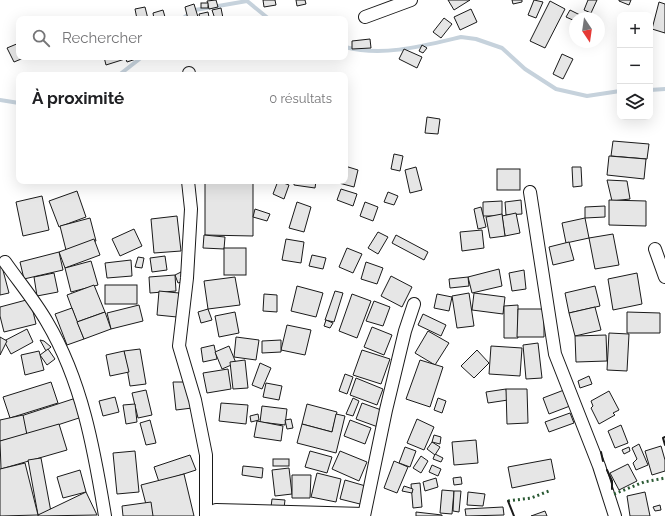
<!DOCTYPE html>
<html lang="fr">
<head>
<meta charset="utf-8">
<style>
  :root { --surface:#fff; --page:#f6f6f6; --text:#202124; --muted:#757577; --line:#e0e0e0 }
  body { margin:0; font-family:Raleway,sans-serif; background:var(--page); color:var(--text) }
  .controls { position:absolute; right:12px; top:12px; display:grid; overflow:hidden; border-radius:8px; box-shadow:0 4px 16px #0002 }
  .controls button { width:36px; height:36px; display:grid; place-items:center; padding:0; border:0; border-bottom:1px solid var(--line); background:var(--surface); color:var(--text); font:20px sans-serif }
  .compass { position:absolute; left:569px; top:12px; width:36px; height:36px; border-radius:50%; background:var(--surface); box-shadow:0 4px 16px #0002; rotate:167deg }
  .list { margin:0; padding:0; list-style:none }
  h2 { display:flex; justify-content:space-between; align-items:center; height:52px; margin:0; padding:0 16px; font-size:17px }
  h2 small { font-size:13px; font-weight:400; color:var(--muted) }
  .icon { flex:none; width:22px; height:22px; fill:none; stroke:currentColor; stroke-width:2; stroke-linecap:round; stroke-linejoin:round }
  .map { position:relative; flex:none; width:665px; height:516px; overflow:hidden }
  .search { position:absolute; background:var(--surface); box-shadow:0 4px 16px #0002; left:16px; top:16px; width:332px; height:44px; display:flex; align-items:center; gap:10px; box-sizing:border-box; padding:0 14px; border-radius:8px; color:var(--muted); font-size:15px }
  .panel { position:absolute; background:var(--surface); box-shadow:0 4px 16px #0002; left:16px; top:72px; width:332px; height:112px; border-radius:8px }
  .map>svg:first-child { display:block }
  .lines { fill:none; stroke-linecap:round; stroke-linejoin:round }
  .stream { stroke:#c6d2dc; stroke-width:4 }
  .building { fill:#e6e6e6; stroke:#1a1a1a }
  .minor-casing { stroke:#1a1a1a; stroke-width:14 }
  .minor { stroke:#fff; stroke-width:12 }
  .hedge { stroke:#2b5a34; stroke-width:3; stroke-dasharray:2 3; stroke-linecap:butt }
  .wall { stroke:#1a1a1a; stroke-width:2 }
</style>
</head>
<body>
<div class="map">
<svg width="665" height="516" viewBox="0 0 665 516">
  <rect width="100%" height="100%" fill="#fff"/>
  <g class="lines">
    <g class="stream">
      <polyline points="182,19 195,10 247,1 269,19"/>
      <path d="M345 47C383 57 423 46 461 37L476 39 502 48 525 69 556 89 587 96 620 91"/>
      <polyline points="119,75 142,57"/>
      <polyline points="650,90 665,89"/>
      <polyline points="0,100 19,103"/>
    </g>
  </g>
  <g class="building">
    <polygon points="216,0 218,7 209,9 207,1"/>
    <polygon points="263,0 275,0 276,5 264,7"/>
    <polygon points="296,0 305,0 306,4 297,6"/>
    <polygon points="448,0 470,0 454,10"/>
    <polygon points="512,0 522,0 522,2 513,4"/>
    <polygon points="534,0 543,2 536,18 528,15"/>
    <polygon points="588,0 597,0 591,13 584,10"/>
    <polygon points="619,0 631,0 629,5 619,1"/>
    <polygon points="550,1 565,9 545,48 530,41"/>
    <polygon points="659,2 665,4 665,33 652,29"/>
    <rect x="201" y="3" width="7" height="5"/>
    <polygon points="194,4 198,17 188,19 185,7"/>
    <polygon points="145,7 148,19 137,19 135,9"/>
    <polygon points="221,8 223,18 215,19 212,10"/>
    <polygon points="471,9 477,22 460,30 454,17"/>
    <polygon points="163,10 165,17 154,19 153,13"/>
    <polygon points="570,10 586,18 575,18 575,21 566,17"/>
    <polygon points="208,12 209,17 200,19 199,14"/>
    <polygon points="444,18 452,24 441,38 433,32"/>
    <polygon points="370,39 371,48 352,49 352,41"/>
    <polygon points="19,43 19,57 26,57 14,62 7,48"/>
    <polygon points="422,45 427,48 423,53 419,51"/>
    <polygon points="404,49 422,57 417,68 399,59"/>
    <polygon points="562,54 573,59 563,79 553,74"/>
    <polygon points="104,57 125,57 125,59 106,65"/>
    <polygon points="125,57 142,57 127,62"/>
    <polygon points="427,117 440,119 438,134 425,133"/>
    <polygon points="613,141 649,144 647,159 611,156"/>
    <polygon points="394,154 403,156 400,171 391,169"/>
    <polygon points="609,156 646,159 644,179 607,175"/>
    <polygon points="345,166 358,170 354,187 339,183 339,181 345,181"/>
    <polygon points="416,167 422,190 410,193 405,170"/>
    <polygon points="572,167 581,167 582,186 573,187"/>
    <rect x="497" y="169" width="23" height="21"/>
    <polygon points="607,180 627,181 630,199 612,201"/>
    <polygon points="205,181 253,181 253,236 205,235"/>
    <polygon points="278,181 289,185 284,199 273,194"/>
    <polygon points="294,181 316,181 315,188 294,185"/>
    <polygon points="341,189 357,194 353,206 337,200"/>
    <polygon points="77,191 86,217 59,227 49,201"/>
    <polygon points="388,192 398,196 394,205 384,202"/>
    <polygon points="42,196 49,230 23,236 16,202"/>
    <polygon points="521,200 522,214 506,215 505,202"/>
    <polygon points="609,200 646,201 646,226 609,225"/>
    <polygon points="502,201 502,216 483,216 483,202"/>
    <polygon points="297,202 311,207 304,232 289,228"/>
    <polygon points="365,202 378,207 373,221 360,216"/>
    <polygon points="605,206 605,217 585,218 585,207"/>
    <polygon points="481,207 486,227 478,229 474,209"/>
    <polygon points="255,209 270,214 267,221 253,217"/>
    <polygon points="516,213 520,233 505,236 502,216"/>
    <polygon points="502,214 505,236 490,238 486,217"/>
    <polygon points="177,216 181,251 154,253 151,219"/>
    <polygon points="90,218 96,241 66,250 60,226"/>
    <polygon points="585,218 589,238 566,243 562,223"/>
    <polygon points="134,229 142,246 120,256 112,239"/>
    <polygon points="482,230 484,248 462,251 460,232"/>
    <polygon points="378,232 388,237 378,254 368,248"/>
    <polygon points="613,234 619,265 595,269 589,238"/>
    <polygon points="204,235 225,237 224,249 203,248"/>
    <polygon points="396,235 428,252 424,260 392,243"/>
    <polygon points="94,239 100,255 65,268 59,252"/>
    <polygon points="286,239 304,242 301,263 282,260"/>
    <polygon points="569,242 574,260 553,265 549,247"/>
    <rect x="224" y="248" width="22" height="27"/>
    <polygon points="347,248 362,254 353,273 339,267"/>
    <polygon points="59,252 63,270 24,279 20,262"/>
    <polygon points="312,255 326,258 323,269 309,266"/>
    <polygon points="165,256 167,270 152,272 150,258"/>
    <polygon points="138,257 144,258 142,268 135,267"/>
    <polygon points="0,259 9,293 0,295"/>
    <polygon points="131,260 132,276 107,278 105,263"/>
    <polygon points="91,261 98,285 71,292 65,268"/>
    <polygon points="366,262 383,268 377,284 361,279"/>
    <polygon points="499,269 502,286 472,293 468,277"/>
    <polygon points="524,270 526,289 512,291 509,273"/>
    <polygon points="181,272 184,281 178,283 175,275"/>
    <polygon points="54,273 58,292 37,296 34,277"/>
    <polygon points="637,273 642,304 613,310 608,279"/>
    <polygon points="175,275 176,291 150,293 149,277"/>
    <polygon points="391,276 412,287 402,307 381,296"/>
    <polygon points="235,277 240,305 208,309 204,281"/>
    <polygon points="468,277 469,286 450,288 449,279"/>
    <polygon points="94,285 105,312 77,322 67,295"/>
    <rect x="105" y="285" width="32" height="19"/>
    <polygon points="297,286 323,293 316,317 291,311"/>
    <polygon points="595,286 600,306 569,313 565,293"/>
    <polygon points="159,291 179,293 177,317 157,315"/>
    <polygon points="335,291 343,293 334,322 325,320"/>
    <polygon points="469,293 474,326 457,328 452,296"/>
    <polygon points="474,293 505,297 503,314 472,310"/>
    <polygon points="264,294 277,295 277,312 263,311"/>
    <polygon points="352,294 371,301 357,338 339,331"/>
    <polygon points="437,294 452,297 449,311 434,308"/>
    <polygon points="30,299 36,324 4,332 0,316 0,307"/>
    <polygon points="374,301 390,307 383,326 366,321"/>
    <polygon points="139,305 143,321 111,329 107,313"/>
    <polygon points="518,305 518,338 504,338 504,306"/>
    <polygon points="595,307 601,330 575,336 569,313"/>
    <polygon points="72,308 84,339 67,345 55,314"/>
    <polygon points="208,309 212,320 201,323 198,312"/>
    <polygon points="518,309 544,309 544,337 517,337"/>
    <polygon points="105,312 111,329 84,339 77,322"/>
    <polygon points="235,312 239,333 219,337 215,316"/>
    <polygon points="627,312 660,313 660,333 627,333"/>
    <polygon points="423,314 446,325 441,336 418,325"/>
    <polygon points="326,320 333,323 330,328 324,326"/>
    <polygon points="287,325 311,330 305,355 281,350"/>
    <polygon points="372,327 392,335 384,355 364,347"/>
    <polygon points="27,329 33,342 11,354 4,341"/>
    <polygon points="428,331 449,343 435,365 415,353"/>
    <polygon points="609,333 629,334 627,371 607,370"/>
    <polygon points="606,335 607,361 576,362 575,336"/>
    <polygon points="0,337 7,341 0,355"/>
    <polygon points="236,337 259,340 256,360 234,357"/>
    <polygon points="40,340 44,341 51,347 46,351"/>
    <polygon points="281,340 281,352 262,353 262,341"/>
    <polygon points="538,343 542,378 526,379 523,345"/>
    <polygon points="214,345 217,359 203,362 201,348"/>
    <polygon points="229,346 236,363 222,369 215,352"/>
    <polygon points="491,346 522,348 520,376 489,374"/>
    <polygon points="48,349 55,359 47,365 40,355"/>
    <polygon points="140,349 146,384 130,386 124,351"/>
    <polygon points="362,350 390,359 381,384 353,375"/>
    <polygon points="477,350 489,363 474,378 461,366"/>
    <polygon points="39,351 44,370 25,375 21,355"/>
    <polygon points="124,351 129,372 110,376 106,355"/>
    <polygon points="245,360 248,388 233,389 230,362"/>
    <polygon points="420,360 443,367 430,407 406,399"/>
    <polygon points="260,363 271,368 262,389 252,385"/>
    <polygon points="228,369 231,389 207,393 203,373"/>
    <polygon points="345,374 353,377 347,394 339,391"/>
    <polygon points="589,376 592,384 580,388 578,381"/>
    <polygon points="356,378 383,389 377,405 350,395"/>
    <polygon points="51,382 58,403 10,418 3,397"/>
    <polygon points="173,382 186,382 192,408 176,410"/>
    <polygon points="266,383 282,386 279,400 263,397"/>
    <polygon points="506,389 508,400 488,403 486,392"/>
    <polygon points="506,389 527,389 528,423 507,424"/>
    <polygon points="146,390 152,415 138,418 132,393"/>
    <polygon points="564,390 570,406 549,414 543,398"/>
    <polygon points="609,391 619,410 613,413 615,415 599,424 591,408 593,406 591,401"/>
    <polygon points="79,397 85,416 27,435 21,416"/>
    <polygon points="115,397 119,412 103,416 99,401"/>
    <polygon points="353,398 359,401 353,416 346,414"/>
    <polygon points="438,398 446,401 442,413 434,410"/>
    <polygon points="221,403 248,405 246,424 219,421"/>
    <polygon points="362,403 384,411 378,427 356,419"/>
    <polygon points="135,404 137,422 126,424 123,405"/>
    <polygon points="307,404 337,412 332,432 302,424"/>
    <polygon points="262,406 287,409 285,425 260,422"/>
    <polygon points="570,413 574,423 549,432 545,422"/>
    <polygon points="258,414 259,420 251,422 250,416"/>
    <polygon points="336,414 345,416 336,453 297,443 302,424 332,432"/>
    <polygon points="23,415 27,435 0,441 0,420"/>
    <polygon points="291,419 293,428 287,429 285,420"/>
    <polygon points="417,419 434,427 424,450 407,443"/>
    <polygon points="150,420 156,443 146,445 140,423"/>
    <polygon points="350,420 371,428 365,444 344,436"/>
    <polygon points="257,421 283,426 281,441 254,437"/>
    <polygon points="59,424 67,450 1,469 0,441"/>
    <polygon points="621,425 628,443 615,448 608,431"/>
    <polygon points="434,435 441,437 440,444 432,442"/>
    <polygon points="476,440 478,463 454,465 452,442"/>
    <polygon points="432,442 440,447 435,455 427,449"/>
    <polygon points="639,444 648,465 636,470 633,463 637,459 632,448"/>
    <polygon points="661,446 665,460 665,471 652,475 645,451"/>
    <polygon points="405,447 416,451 410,467 399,463"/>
    <polygon points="629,447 630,451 624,454 622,450"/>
    <polygon points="135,451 139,492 117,494 113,453"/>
    <polygon points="310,451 332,457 327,473 305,467"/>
    <polygon points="340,451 367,462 359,481 332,469"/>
    <polygon points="435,454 443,458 441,462 433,459"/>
    <polygon points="190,455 196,470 159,482 154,467"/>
    <polygon points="421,456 428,461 421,473 413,468"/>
    <polygon points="41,458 51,512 38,515 28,460"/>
    <rect x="273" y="459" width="16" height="7"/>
    <polygon points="551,459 555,479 512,488 508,467"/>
    <polygon points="394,461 408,467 397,493 384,488"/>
    <polygon points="25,463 38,515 0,516 0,469"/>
    <polygon points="628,464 637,481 619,490 610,473"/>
    <polygon points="432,465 441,469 438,476 429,472"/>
    <polygon points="243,466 263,468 262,478 242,475"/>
    <polygon points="289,468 292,494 275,496 272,470"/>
    <polygon points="80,470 86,492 63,498 57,477"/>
    <polygon points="317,473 341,479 336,502 311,497"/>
    <polygon points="184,474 194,516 149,516 141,485"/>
    <polygon points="292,475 311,475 310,498 292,498"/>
    <polygon points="461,477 462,484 454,485 453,478"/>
    <polygon points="436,478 438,487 425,491 423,482"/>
    <polygon points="345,480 369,487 364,505 340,499"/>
    <polygon points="420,483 422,507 413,508 411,484"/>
    <polygon points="404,486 413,489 412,493 402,491"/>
    <polygon points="442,490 454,491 452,514 440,513"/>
    <polygon points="454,491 461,491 459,512 453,511"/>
    <polygon points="86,492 97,515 38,516 38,515"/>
    <polygon points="468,492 485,494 483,506 467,505"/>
    <polygon points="645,492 650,516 630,516 627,496"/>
    <polygon points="272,499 285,500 284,508 271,507"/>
    <polygon points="151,502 153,516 123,516 122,506"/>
    <polygon points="660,505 661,510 655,511 653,507"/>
    <polygon points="503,507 504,515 466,516 465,509"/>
    <polygon points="545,511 547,516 531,516"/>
    <polygon points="416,512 442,515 442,516 416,516"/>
  </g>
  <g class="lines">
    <g class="minor-casing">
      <g id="minor">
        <polyline points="365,17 411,0"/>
        <polyline points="189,75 189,73"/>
        <polyline points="188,181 191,209 187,278 179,346 195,400 206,455 206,516"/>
        <polyline points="530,192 555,354 599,466 615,516"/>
        <polyline points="655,249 665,277"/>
        <path d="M5 262C19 282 35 301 47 322 82 381 94 449 105 516"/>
        <polyline points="206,516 216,510 364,514"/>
        <polyline points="364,516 386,410 405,331 414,304"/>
      </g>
    </g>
    <use href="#minor" class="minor"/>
    <g class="hedge">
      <polyline points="614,494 644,482 665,478"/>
      <polyline points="508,501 531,498 549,491"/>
    </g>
    <g class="wall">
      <polyline points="665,437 663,438 665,445"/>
      <polyline points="601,452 603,461"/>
      <polyline points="607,470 612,481 612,489"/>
      <polyline points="508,501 514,516"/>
    </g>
  </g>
</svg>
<div class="controls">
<button>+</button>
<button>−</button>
<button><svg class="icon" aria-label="layers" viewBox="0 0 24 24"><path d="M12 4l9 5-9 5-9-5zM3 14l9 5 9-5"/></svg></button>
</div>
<svg class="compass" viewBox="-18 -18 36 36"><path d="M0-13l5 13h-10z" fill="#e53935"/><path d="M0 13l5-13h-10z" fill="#757577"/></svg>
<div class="search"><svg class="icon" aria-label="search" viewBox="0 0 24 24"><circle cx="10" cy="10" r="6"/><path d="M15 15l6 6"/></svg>Rechercher</div>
<section class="panel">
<h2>À proximité<small>0 résultats</small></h2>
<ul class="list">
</ul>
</section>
</div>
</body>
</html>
